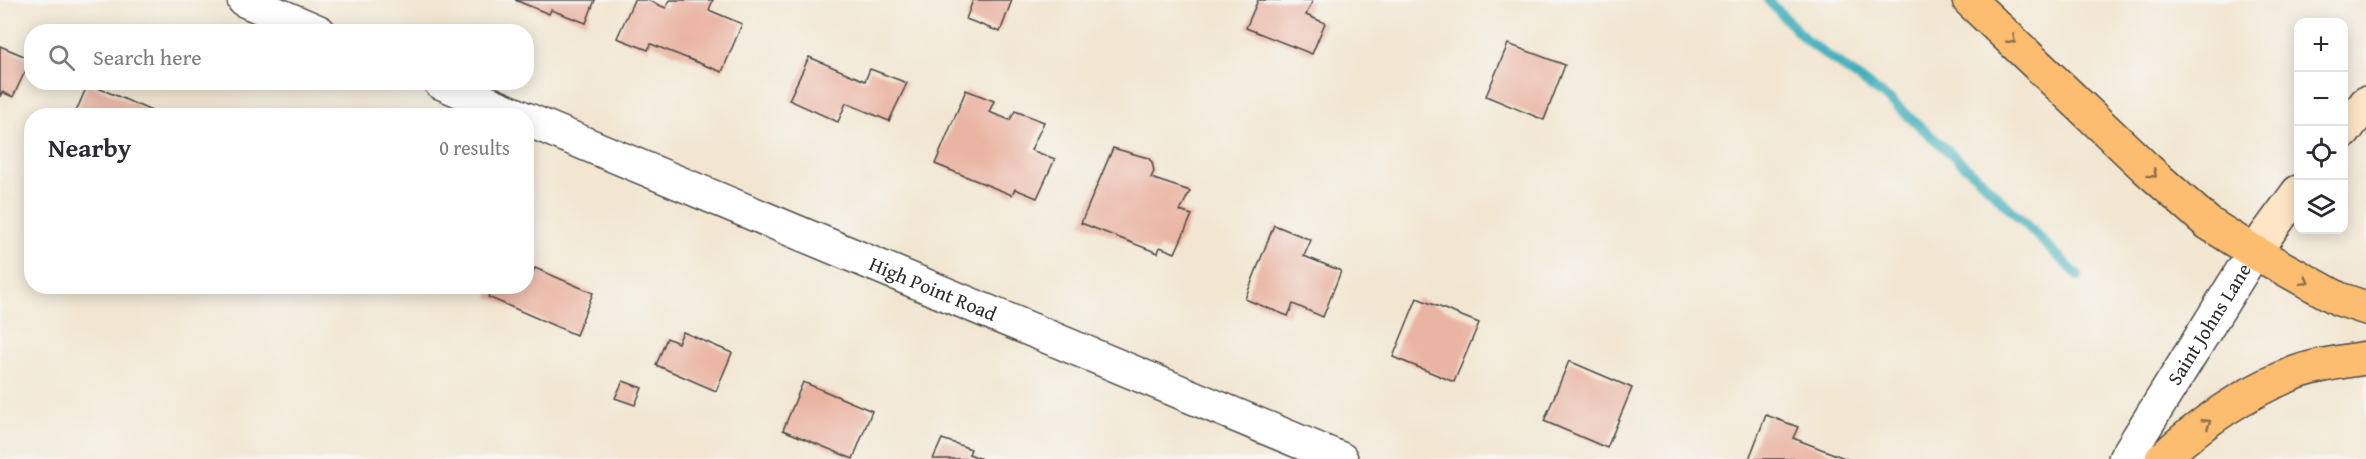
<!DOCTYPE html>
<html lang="en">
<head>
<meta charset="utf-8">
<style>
  :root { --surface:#fff; --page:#f2f2f3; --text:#2b2b33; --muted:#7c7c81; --line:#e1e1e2 }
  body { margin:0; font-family:"Gentium Book Plus",serif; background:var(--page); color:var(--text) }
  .controls { position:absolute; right:18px; top:18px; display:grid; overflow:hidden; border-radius:12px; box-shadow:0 3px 15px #0003 }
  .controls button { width:54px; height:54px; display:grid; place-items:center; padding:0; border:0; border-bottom:2px solid var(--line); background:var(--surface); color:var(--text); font:30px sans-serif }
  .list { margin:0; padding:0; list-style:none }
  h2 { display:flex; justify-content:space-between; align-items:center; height:78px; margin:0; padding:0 24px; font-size:26px }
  h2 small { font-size:20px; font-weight:400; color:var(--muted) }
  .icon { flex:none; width:33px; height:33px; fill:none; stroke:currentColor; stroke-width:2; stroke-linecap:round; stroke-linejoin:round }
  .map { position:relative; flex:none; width:2366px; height:459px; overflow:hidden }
  .search { position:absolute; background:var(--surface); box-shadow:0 3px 15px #0003; left:24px; top:24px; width:510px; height:66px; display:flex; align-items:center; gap:15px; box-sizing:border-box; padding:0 21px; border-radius:24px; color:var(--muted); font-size:22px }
  .panel { position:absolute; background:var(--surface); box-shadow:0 3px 15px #0003; left:24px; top:108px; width:510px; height:186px; border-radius:24px }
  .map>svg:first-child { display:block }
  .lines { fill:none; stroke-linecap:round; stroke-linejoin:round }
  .stream { stroke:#3faebb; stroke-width:10 }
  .building { fill:#eab4a2 }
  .minor-casing { stroke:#494744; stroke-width:36 }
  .tertiary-casing { stroke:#494744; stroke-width:36 }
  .secondary-casing { stroke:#494744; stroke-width:36 }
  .motorway-casing { stroke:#494744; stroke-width:36 }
  .minor { stroke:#fff; stroke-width:33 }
  .tertiary { stroke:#fff; stroke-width:33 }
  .secondary { stroke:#fee5c5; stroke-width:33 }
  .motorway { stroke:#fcbd6f; stroke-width:33 }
  .oneway { stroke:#896d4a }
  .labels { text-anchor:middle; stroke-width:5; stroke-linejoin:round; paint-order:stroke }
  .street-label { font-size:20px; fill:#2b2b2b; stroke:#f6f6f2 }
</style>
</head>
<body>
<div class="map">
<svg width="2366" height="459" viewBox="0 0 2366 459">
  <rect width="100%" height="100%" fill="#f6f6f2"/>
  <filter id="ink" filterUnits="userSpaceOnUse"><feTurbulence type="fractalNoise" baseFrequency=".0167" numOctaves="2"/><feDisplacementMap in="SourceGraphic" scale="12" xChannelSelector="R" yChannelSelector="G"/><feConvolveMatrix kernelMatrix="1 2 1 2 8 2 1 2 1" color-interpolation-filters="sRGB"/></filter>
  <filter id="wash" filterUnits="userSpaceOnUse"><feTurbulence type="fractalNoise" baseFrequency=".008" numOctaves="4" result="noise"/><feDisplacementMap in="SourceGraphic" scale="24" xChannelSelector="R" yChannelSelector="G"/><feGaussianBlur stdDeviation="1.35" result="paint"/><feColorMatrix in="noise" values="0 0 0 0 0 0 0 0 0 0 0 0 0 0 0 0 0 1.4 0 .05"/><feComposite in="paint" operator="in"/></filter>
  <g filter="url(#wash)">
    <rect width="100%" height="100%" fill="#f2e6d1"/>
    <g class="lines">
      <polyline class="stream" points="1768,0 1807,41 1891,101 1981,180 2078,276"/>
    </g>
    <g id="blocks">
      <g class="building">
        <polygon points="515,0 595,0 586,23 551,10 549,14"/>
        <polygon points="634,0 647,0 666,8 670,0 713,0 709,10 742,24 722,72 651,44 648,50 617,38"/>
        <polygon points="973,0 1012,0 1000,32 966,19"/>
        <polygon points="1258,0 1313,0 1306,15 1325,23 1312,54 1246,28"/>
        <polygon points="1508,44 1565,65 1544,120 1486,96"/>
        <polygon points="0,46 31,59 13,97 2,92 0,97"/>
        <polygon points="809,57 865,81 870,69 907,83 889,121 846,103 838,122 789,100"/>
        <polygon points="88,84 115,95 163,116 74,116"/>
        <polygon points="966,90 994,101 989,112 1010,120 1015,111 1044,122 1031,150 1055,159 1037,198 1015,189 1012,195 935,164"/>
        <polygon points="1113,148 1148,158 1152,162 1154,171 1151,178 1190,191 1180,211 1192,215 1175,253 1160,247 1158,253 1081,223"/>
        <polygon points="1274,225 1311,240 1304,256 1341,271 1323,317 1293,304 1288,316 1245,299"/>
        <polygon points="535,268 593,293 576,335 488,297 493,286 526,286 526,270 533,272"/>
        <polygon points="1417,298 1479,323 1454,382 1393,357"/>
        <polygon points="683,332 732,353 716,391 656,365 667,338 678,343"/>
        <polygon points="1569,361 1632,388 1607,448 1544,421"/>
        <polygon points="623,381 642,388 635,405 615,398"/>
        <polygon points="803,382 872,411 853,459 783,430"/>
        <polygon points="1766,415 1798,427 1793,438 1847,459 1749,459"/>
        <polygon points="942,439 971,449 969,454 982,459 933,459"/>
      </g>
    </g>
  </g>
  <g filter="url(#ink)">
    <use href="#blocks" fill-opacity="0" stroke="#494744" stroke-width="1.5"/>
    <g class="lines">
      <g class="minor-casing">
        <g id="minor">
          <polyline points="244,0 319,32"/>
          <polyline points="440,82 519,116"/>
          <path id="s1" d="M526 119 1341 459"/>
        </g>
      </g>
      <g class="tertiary-casing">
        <g id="tertiary">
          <path id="s2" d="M2125 459 2254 252"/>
        </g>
      </g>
      <g class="secondary-casing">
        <g id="secondary">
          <polyline points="2344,132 2366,103"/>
          <polyline points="2254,252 2298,192"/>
        </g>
      </g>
      <g class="motorway-casing">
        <g id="motorway">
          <polyline points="1969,0 2147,169 2208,223 2254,252 2339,299 2366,308"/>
          <path d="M2162 459C2197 426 2240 396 2285 377 2310 366 2339 362 2366 358"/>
        </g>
      </g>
      <use href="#minor" class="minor"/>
      <use href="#tertiary" class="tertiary"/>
      <use href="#secondary" class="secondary"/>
      <use href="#motorway" class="motorway"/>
    </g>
    <defs><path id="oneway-chevron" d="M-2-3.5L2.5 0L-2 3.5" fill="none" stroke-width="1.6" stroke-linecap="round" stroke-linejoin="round" transform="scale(1.5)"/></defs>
    <g class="oneway">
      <use href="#oneway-chevron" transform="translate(2012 40) rotate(43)"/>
      <use href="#oneway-chevron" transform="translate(2153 174) rotate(42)"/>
      <use href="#oneway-chevron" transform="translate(2305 281) rotate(29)"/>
      <use href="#oneway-chevron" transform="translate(2207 423) rotate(-33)"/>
    </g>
  </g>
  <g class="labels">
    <g class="street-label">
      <text dy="7" stroke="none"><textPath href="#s1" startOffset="441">High Point Road</textPath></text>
      <text dy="7" stroke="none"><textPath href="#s2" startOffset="159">Saint Johns Lane</textPath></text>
    </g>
  </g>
</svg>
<div class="controls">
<button>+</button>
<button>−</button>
<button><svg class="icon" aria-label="locate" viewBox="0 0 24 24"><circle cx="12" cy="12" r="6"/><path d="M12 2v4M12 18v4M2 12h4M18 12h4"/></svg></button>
<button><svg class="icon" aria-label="layers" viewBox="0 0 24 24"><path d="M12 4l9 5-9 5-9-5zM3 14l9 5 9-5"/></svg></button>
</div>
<div class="search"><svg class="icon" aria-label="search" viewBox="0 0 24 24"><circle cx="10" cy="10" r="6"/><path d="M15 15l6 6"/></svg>Search here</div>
<section class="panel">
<h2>Nearby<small>0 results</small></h2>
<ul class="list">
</ul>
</section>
</div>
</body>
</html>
